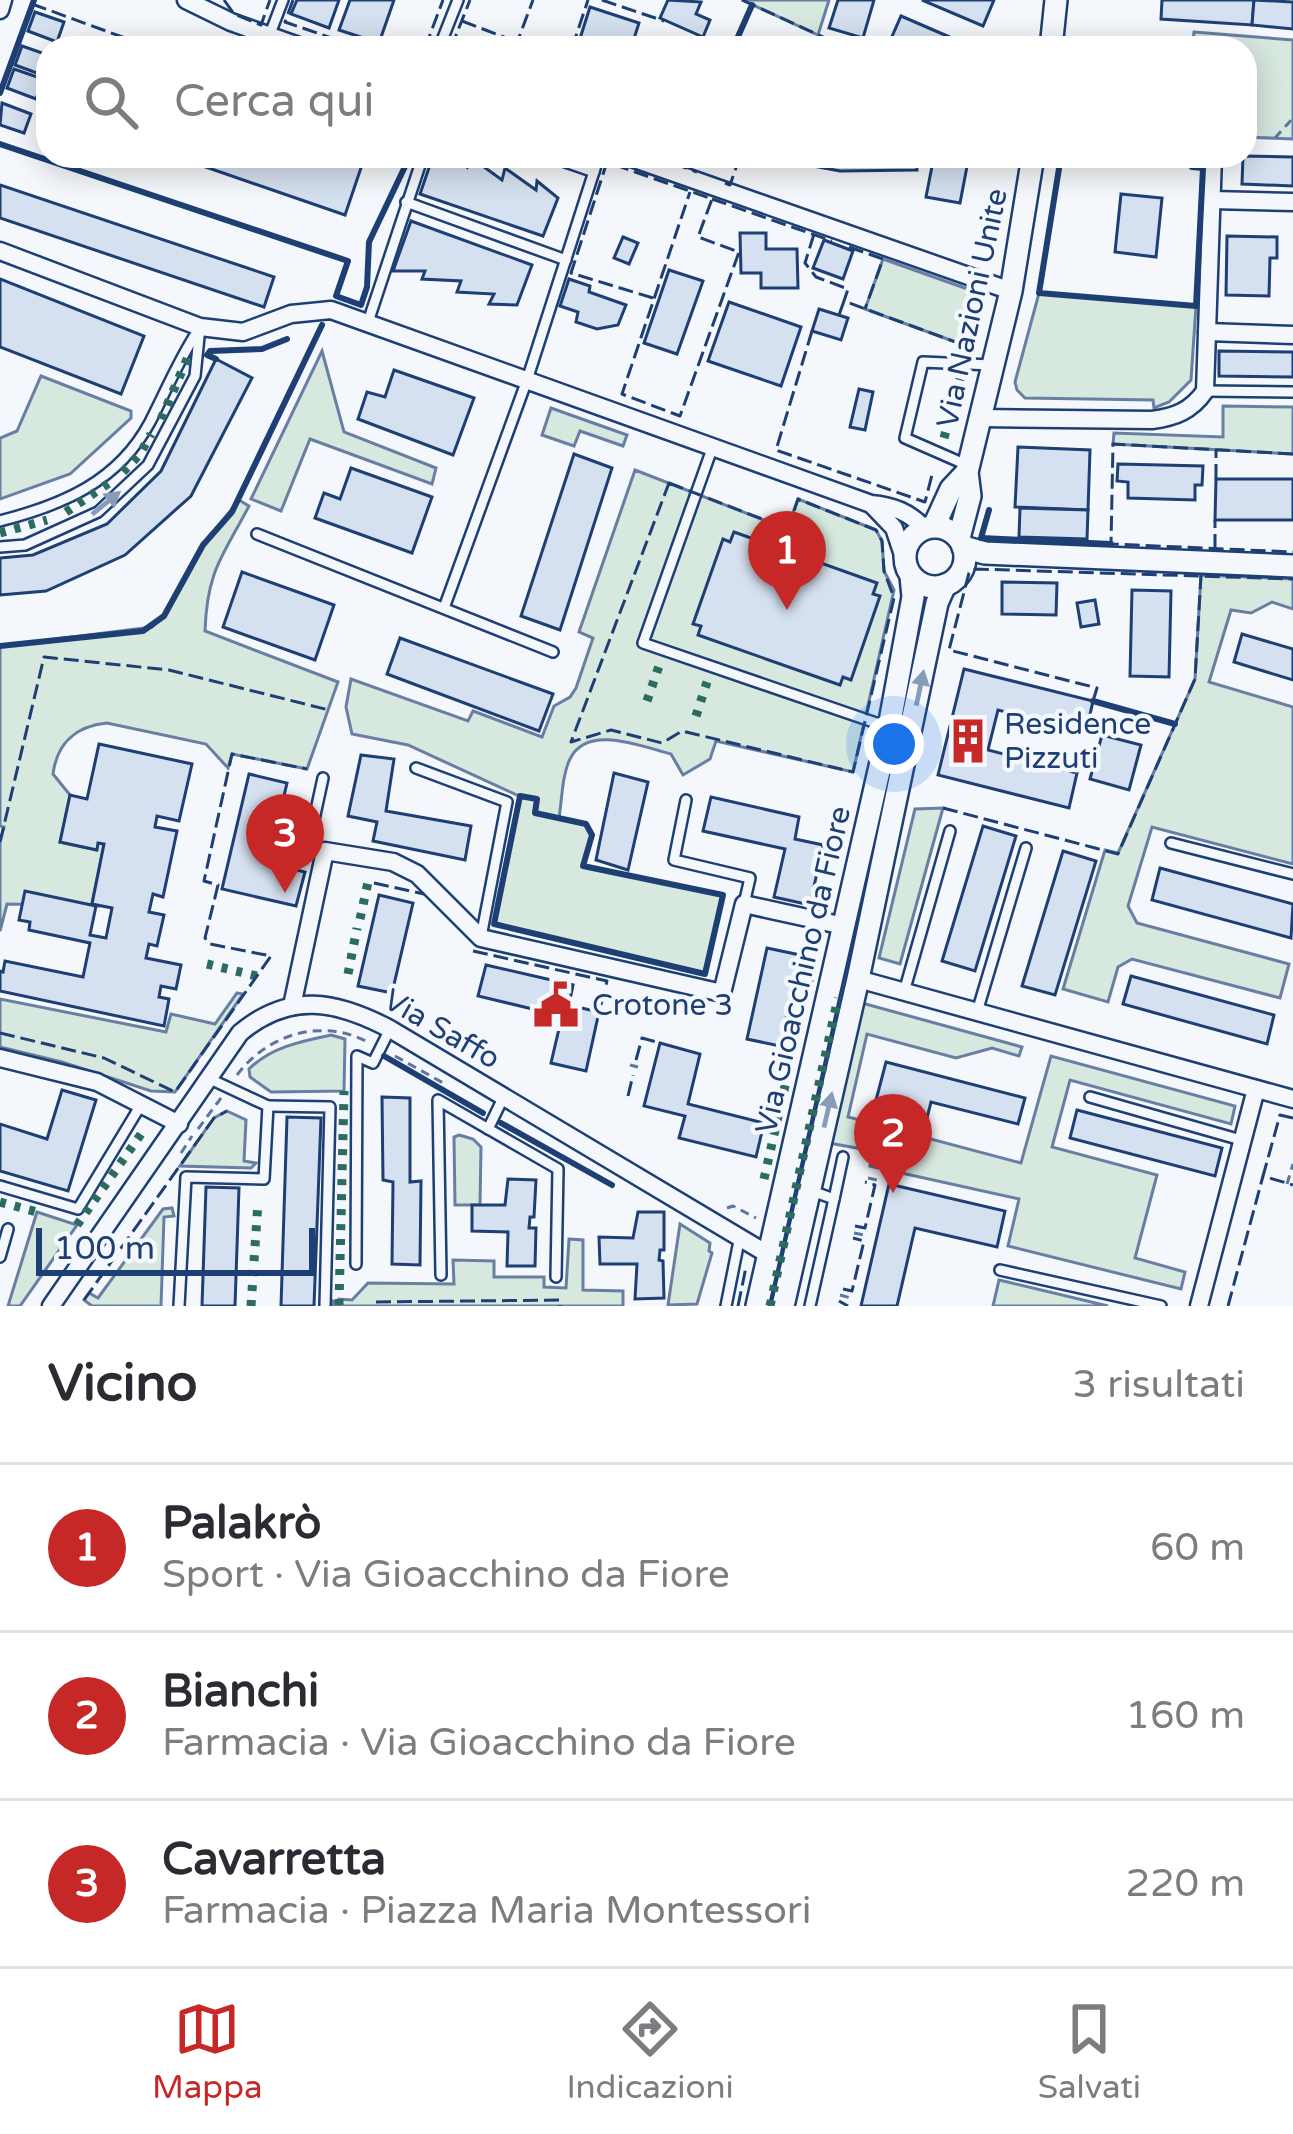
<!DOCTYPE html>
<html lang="it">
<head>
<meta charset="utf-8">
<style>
  :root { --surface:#fff; --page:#f2f2f3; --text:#2b2b33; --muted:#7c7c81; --line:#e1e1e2; --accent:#c62828 }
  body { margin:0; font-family:"Varela Round",sans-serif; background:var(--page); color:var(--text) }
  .scale { position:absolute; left:36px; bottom:30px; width:279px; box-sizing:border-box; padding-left:12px; border:6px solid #1d3f73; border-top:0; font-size:33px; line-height:42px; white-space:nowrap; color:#1d3f73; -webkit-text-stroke:9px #f4f7fb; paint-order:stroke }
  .you { position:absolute; left:894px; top:744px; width:42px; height:42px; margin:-30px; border:9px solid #fff; border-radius:50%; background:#1a73e8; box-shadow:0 0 0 18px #1a73e833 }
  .badge { display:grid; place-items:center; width:78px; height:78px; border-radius:50%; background:var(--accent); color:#fff; font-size:39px; font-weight:700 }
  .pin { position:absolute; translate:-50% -99px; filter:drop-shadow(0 3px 6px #0008) }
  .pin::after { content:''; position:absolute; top:63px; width:42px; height:36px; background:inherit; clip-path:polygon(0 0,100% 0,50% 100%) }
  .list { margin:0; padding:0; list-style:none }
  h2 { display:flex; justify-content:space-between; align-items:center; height:156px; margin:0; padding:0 48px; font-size:51px }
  h2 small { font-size:39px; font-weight:400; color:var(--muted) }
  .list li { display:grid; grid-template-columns:78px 1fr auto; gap:36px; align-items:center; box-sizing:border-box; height:168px; padding:0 48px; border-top:3px solid var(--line) }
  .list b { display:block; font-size:45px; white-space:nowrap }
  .list p { margin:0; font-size:39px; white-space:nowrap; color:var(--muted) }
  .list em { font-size:39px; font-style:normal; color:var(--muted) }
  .icon { flex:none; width:66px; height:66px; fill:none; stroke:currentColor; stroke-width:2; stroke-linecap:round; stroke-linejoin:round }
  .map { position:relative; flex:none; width:1293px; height:1306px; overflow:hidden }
  .search { position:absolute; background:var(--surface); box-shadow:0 6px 30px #0003; left:36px; right:36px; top:36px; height:132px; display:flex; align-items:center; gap:30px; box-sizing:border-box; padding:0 42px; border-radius:36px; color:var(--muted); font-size:45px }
  .sheet { height:660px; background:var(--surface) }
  nav { display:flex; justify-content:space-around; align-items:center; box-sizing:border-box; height:168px; border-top:3px solid var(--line); background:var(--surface); font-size:33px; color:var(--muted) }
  nav a { display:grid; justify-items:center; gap:6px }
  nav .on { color:var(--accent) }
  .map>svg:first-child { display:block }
  .green { fill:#d7e8df; stroke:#687fa3; stroke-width:3 }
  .building { fill:#d5e0f0; stroke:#1d3f73; stroke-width:3 }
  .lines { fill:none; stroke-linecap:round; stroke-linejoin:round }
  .service-casing { stroke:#1d3f73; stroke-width:14 }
  .minor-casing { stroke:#1d3f73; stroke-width:21 }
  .tertiary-casing { stroke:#1d3f73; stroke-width:26 }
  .path { stroke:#5e769c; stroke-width:3; stroke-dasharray:9 6; stroke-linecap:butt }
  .service { stroke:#f4f7fb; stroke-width:9 }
  .minor { stroke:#f4f7fb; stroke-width:16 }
  .tertiary { stroke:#f4f7fb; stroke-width:21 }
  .hedge { stroke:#2c6c60; stroke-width:9; stroke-dasharray:6 9; stroke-linecap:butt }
  .fence { stroke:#1d3f73; stroke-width:3; stroke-dasharray:15 6; stroke-linecap:butt }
  .wall { stroke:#1d3f73; stroke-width:6 }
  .oneway { fill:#889bb7 }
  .labels { text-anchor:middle; stroke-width:9; stroke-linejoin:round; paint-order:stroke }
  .street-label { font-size:30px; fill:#1d3f73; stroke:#f4f7fb }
  .poi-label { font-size:30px; fill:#1d3f73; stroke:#f4f7fb; text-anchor:start }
</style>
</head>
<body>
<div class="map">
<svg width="1293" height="1306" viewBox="0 0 1293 1306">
  <rect width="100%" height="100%" fill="#f4f7fb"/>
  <g class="green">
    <polygon points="742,0 829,0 818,35"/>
    <polygon points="1194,32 1293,40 1293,139 1245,137 1245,48 1192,48"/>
    <polygon points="883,259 976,292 961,344 865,309"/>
    <polygon points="1039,293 1196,306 1191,380 1169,402 1154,408 1153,400 1025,398 1017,390 1015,382"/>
    <polygon points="322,351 344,432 436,468 432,484 310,439 281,511 251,499"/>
    <polygon points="41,376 131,411 131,418 70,474 0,499 0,438 17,431"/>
    <polygon points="1223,406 1293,407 1293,454 1113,444 1114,433 1223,437"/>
    <polygon points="551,408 627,435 623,446 580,431 574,446 542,435"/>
    <path d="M635 470 787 529 798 499 876 530 882 541 884 571 894 590 853 772 716 741 710 759 683 775 671 754C643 747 587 723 570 759 562 775 562 800 559 818L586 824 592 835 583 866 723 895 705 974 494 924 519 796 408 745 352 734 346 707 351 679 468 721 473 711 542 737 554 706 570 697 576 688 593 638 579 632Z"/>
    <path d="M239 500 249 506C223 556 207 570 205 631L338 682 307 769 232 754 228 768 206 744 107 723C76 726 57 743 53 774L70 795 60 842 96 850 98 843 104 844 92 903 96 906 7 904 0 931V842L4 827 0 826V646L152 627 164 616 203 545Z"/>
    <polygon points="1201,575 1293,579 1293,609 1272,602 1251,613 1231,610 1209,682 1293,707 1293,864 1152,827 1128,906 1137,923 1289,964 1280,998 1132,959 1118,967 1108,1002 1063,989 1105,850 1118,853 1195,679"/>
    <polygon points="943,808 900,964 879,958 915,809"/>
    <polygon points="237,993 243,994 175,1092 151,1091 62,1062 0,1047 0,999 166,1032 171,1014 215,1024"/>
    <polygon points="862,1003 1022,1047 1019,1056 992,1048 956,1058 867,1034 848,1117 1021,1163 1051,1056 1235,1106 1231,1124 1070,1080 1052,1147 1157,1175 1135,1258 1185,1272 1181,1289 1008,1246 1019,1199 870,1166 873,1151 829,1143"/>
    <path d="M331 1035 345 1039 344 1091 271 1092 250 1077 249 1069C271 1047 302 1041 331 1035Z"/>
    <polygon points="227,1111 246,1120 244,1161 256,1163 251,1168 180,1166 214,1118"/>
    <polygon points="459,1135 473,1139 481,1147 480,1205 455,1205 454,1137"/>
    <polygon points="172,1208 174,1216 164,1217 161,1306 92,1306 84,1300 89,1293 98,1298 163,1209"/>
    <polygon points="37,1212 77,1225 20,1306 8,1306"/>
    <polygon points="680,1224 710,1243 709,1251 712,1253 697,1304 668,1305"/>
    <polygon points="569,1239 583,1240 583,1290 623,1291 623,1306 333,1306 333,1301 339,1304 339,1299 352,1300 368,1283 454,1284 453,1260 494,1261 494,1277 544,1277 544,1287 566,1288"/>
    <polygon points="999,1280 1108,1306 993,1306"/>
  </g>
  <g class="building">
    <polygon points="297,0 339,0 329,28 291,14"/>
    <polygon points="350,0 394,0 379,43 339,30"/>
    <polygon points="668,0 701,2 696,14 710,20 703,37 660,18"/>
    <polygon points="838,0 874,0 863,38 829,28"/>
    <polygon points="922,0 994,0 983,26"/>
    <polygon points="1162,0 1254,0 1252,25 1161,19"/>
    <polygon points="1254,0 1293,2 1293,29 1252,25"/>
    <polygon points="590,7 639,23 631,48 577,48"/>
    <polygon points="35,12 64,22 57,42 28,31"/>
    <polygon points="901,16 975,48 887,48"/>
    <polygon points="22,46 48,55 45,76 15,65"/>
    <polygon points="14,69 43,79 36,99 7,88"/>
    <polygon points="2,103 31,114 24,133 0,125"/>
    <polygon points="174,156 365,156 345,215"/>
    <polygon points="433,156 452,156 467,167 469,156 502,180 505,168 536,190 537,181 558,198 543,236 420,194"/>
    <polygon points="760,156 916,156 917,170 840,171"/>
    <polygon points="934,156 969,156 960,203 926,197"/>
    <polygon points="1243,156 1293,157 1293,186 1242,184"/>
    <polygon points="0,185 274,277 264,307 0,218"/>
    <polygon points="1121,194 1162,198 1156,257 1115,252"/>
    <polygon points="411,221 532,265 517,305 489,304 494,294 457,292 461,281 422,279 425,271 393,271"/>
    <polygon points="740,233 766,233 766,249 797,249 798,288 761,288 761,273 741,273"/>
    <polygon points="1227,236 1277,237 1277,258 1270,258 1269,296 1226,295"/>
    <polygon points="623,237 638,243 629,264 614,258"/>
    <polygon points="824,240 853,251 843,279 813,268"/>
    <polygon points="669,270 703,281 677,354 644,343"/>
    <polygon points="0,279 144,336 121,394 0,347"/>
    <polygon points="569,279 590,286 589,292 626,305 618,325 597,329 576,322 578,312 560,306"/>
    <polygon points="729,302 801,327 781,386 708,361"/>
    <polygon points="819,309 848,318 841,340 812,331"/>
    <polygon points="1219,351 1293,352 1293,377 1219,376"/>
    <polygon points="216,359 252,378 191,496 125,555 46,591 0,595 0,558 33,555 107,524 161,471"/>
    <polygon points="394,370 474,398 453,455 358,419 367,392 385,397"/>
    <polygon points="859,389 873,392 865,430 850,427"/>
    <polygon points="1018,447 1090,450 1088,510 1015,507"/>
    <polygon points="574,454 612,468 560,630 521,616"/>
    <polygon points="1118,464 1203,466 1202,485 1195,485 1195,500 1128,498 1128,482 1117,481"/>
    <polygon points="351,468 432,497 412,553 315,518 324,493 340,499"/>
    <polygon points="1216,479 1293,479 1293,520 1215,520"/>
    <polygon points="1020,508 1088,510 1087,539 1019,537"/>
    <polygon points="734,532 877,583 873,594 880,596 851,680 843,677 840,685 698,635 701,626 693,624 723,539 730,542"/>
    <polygon points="242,572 334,605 315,660 223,627"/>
    <polygon points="1002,582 1057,583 1056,615 1002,614"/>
    <polygon points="1132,590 1171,591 1169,677 1130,676"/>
    <polygon points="1095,600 1099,624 1081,627 1077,603"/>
    <polygon points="1242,634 1293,649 1293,680 1234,662"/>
    <polygon points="400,638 553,694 539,731 387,674"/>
    <polygon points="964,669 1093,701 1086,732 998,710 988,750 1077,773 1069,808 938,775"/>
    <polygon points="1102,735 1141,745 1129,790 1090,779"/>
    <polygon points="99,744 192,764 179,821 157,816 155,827 177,831 163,897 153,894 149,912 164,915 157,946 149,944 146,958 181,965 176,989 161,986 159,997 169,999 164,1026 0,991 0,971 3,972 5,961 83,977 90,943 29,930 30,922 19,920 25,891 96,906 90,935 106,938 112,908 92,904 104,844 98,843 97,850 60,842 70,795 87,799"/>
    <polygon points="361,755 394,759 386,811 471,826 465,860 373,841 377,822 348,816"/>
    <polygon points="614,773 648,782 628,870 596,860"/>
    <polygon points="249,774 287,783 268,863 305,872 296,906 222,889"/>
    <polygon points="711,797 799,817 795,839 823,845 810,905 774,897 785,849 703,831"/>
    <polygon points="983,826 1016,836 975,971 942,961"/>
    <polygon points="1063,851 1096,861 1055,995 1022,986"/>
    <polygon points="1160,868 1293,904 1291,938 1152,900"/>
    <polygon points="379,895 413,903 392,993 358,986"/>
    <polygon points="767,948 800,955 780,1046 747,1039"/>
    <polygon points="486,965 573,985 569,1005 599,1012 586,1071 551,1063 562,1016 478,996"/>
    <polygon points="1131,976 1274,1015 1267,1044 1123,1004"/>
    <polygon points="660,1043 700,1054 688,1104 764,1123 756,1157 679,1138 685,1116 644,1106"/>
    <polygon points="886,1062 1025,1098 1018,1124 931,1102 927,1118 875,1104"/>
    <polygon points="62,1090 96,1100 68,1191 0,1171 0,1124 47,1139"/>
    <polygon points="382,1097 410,1098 410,1182 421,1181 420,1265 392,1264 393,1182 383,1180"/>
    <polygon points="1077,1110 1222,1148 1215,1176 1070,1138"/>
    <polygon points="287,1117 321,1118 314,1306 281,1306"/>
    <polygon points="508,1179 536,1180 534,1217 530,1217 529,1228 536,1228 535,1266 507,1266 508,1232 472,1231 472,1205 505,1205"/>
    <polygon points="889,1184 1005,1211 997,1247 915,1228 897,1306 861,1306"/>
    <polygon points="206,1187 239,1188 235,1306 202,1306"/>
    <polygon points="638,1212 664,1212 664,1250 660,1250 659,1260 663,1261 664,1298 635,1299 637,1264 600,1264 599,1237 633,1238"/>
  </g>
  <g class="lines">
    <g class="service-casing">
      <g id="service">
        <polyline points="270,34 283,0"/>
        <polyline points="439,48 458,0"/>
        <polyline points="548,156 594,172"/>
        <polyline points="406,202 566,260"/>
        <polyline points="368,322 423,156"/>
        <polyline points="1205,391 1293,392"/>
        <polyline points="713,446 643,643 888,727"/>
        <polyline points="969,466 905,438 923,362 991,365"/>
        <path d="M0 521C62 505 118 482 150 422 166 391 178 361 197 332"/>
        <polyline points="257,534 553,652"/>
        <polyline points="0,547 25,545 98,512 148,465 195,376 200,327"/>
        <polyline points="444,608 527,380 599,156"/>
        <polyline points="416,768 507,802 481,937"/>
        <polyline points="323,778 308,847 325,851"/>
        <polyline points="686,800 674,860 750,878 744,904"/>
        <polyline points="1171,843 1293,874"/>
        <polyline points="904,992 950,831"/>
        <polyline points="977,1012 1026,848"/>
        <polyline points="1090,1097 1241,1140"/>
        <polyline points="268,1106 330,1107 325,1306"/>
        <polyline points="488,1129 504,1096"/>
        <polyline points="0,1186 78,1209 142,1103"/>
        <polyline points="834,1199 843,1157"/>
        <polyline points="0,1257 8,1229"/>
        <polyline points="356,1264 357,1056 373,1063 390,1029"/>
        <polyline points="1000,1270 1161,1306"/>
        <polyline points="441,1275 438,1100 558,1169 556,1277"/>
        <polyline points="179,1306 186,1177 264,1179 268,1106 210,1079"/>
        <polyline points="726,1306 740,1236"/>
        <polyline points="810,1306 834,1199 812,1191"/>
      </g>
    </g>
    <g class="minor-casing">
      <g id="minor">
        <polyline points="186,0 231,22 304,48"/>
        <polyline points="0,10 3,0"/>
        <polyline points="626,156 1011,291"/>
        <polyline points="1212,200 1293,202"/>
        <path d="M0 251 200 327 243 332 291 314 331 310 871 504C893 506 909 512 924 528"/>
        <polyline points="1207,332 1293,335"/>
        <path d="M982 418 1152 420C1175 417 1191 411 1205 391L1213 156"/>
        <polyline points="872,505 894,528 904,558"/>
        <polyline points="858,979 1293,1099"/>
        <polyline points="292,1006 325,851 393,862 417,874 481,938 722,993 744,904 844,926"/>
        <polyline points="0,1058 97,1082 179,1124"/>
        <path d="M51 1306 240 1033C290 991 337 1001 390 1029L769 1255"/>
        <polyline points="1199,1306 1256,1089"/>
      </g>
    </g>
    <g class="tertiary-casing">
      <g id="tertiary">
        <polyline points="1051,48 1056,0"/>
        <polyline points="934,526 951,489 967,472"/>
        <circle cx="935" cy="557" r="30"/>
        <polyline points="959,538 970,496 967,472 1011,291 1033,156"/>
        <polyline points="963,547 985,553 1293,566"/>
        <polyline points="757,1306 889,727 913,597 911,576"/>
        <polyline points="783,1306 858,979 937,603 945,585"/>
      </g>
    </g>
    <g class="path">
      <polyline points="1275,138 1293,118"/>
      <polyline points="395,1056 445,1084"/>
      <polyline points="630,1065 638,1067"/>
      <path d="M237 1075C267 1035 319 1018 366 1041"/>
      <polyline points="198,1129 221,1098"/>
      <polyline points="181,1153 192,1136"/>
      <polyline points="868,1178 877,1180"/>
      <polyline points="1287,1184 1293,1164"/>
      <polyline points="727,1208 733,1206 756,1218"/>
      <polyline points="854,1233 864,1235"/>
      <polyline points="840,1295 851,1298"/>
    </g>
    <use href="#service" class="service"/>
    <use href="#minor" class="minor"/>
    <use href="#tertiary" class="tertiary"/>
    <g class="hedge">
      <polyline points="161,419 188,357"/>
      <polyline points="944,438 960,379"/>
      <polyline points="123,472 140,454 151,434"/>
      <polyline points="66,512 109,483"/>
      <polyline points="0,533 47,520"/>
      <polyline points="647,701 660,663"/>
      <polyline points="696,716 707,682"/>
      <polyline points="360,919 368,882"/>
      <polyline points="207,964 257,976"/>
      <polyline points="348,974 357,928"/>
      <polyline points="805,998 812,967"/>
      <polyline points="798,1029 803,1008"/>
      <polyline points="764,1179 794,1046"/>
      <polyline points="0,1202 37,1212"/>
      <polyline points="77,1225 146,1127"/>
      <polyline points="339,1305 344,1091"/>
      <polyline points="251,1306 258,1202"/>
      <polyline points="770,1306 838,998"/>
    </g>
    <g class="fence">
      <polyline points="224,0 234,14 261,25 270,0"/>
      <polyline points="293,0 285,22 361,48"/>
      <polyline points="602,0 664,21"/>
      <polyline points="742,0 847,48"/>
      <polyline points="32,4 147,46"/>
      <polyline points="462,21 517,42"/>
      <polyline points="425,48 443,0"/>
      <polyline points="451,48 470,0"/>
      <polyline points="515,48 533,0"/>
      <polyline points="572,48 588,0"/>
      <polyline points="653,156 697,172"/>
      <polyline points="725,183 730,185 740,156"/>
      <polyline points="712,199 832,241"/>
      <polyline points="814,234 805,263 816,277 848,289 844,301"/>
      <polyline points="849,247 883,259 865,309"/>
      <polyline points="653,298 571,273 607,162 712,199 698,237 739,252 680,416 622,394 690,192"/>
      <polyline points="839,315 844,301 961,344"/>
      <polyline points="812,331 776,450 925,502 933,471"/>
      <polyline points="1293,454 1113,444 1111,544 1293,552"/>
      <polyline points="1216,479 1216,450"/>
      <polygon points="669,483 788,529 798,499 876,530 882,541 884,571 894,598 853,772 682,731 662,743 611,730 571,742"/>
      <polyline points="1215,549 1215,520"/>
      <polyline points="1093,701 1097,688 949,650 969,573 975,569 1293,579"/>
      <polyline points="943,808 1118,854 1195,679 1201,575"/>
      <polyline points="0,842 44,657 169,670 329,710"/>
      <polyline points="374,883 424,894"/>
      <polyline points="473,951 607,981 599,1012"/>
      <polyline points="0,1033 104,1058 175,1092 271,956 210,944 205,938 218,885 204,881 232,754 307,769"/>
      <polyline points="636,1060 642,1038 660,1043"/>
      <polyline points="628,1096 633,1075"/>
      <polyline points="1293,1118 1280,1115 1263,1176 1293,1185"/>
      <polyline points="855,1226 865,1228 875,1185 865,1182"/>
      <polyline points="843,1289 852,1291 864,1241 853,1238"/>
      <polyline points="84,1300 214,1118 227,1111"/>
      <polyline points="839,1301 848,1306"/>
      <polyline points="376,1302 560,1300 560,1306"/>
      <polyline points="738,1306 746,1267"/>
      <polyline points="1228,1306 1263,1176"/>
    </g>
    <g class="wall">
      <polyline points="733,48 752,5"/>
      <polyline points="0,93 34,0"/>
      <polyline points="0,144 348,261 336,296 361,305 367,287 369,242 410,156"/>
      <polyline points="1061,156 1039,293 1196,306 1203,168 1192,167 1193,156"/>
      <polyline points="1087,156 1147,163 1148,156"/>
      <polyline points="216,359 207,355 210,351 262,349 287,339"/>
      <polyline points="989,510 981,538 1111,544"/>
      <polyline points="0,646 143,631 164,616 203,545 232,512 322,325"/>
      <polyline points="1093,701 1175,724"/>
      <polygon points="520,796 537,799 535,813 586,824 592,835 583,866 723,895 705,974 494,924"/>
      <polyline points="384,1056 483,1113"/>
      <polyline points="501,1123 612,1185"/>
    </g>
  </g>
  <defs><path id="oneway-solid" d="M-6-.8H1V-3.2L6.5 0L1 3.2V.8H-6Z" transform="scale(3)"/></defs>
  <g class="oneway">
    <use href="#oneway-solid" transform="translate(106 503) rotate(-39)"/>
    <use href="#oneway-solid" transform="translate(920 688) rotate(-78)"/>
    <use href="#oneway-solid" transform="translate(828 1110) rotate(-77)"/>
  </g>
  <defs>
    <g id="building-bare" transform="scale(3.6)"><path d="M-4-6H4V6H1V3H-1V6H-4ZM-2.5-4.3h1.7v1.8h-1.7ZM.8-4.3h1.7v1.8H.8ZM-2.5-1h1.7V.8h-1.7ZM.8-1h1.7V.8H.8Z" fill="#c62828" stroke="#f4f7fb" stroke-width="2.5" paint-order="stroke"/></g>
    <g id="civic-bare" transform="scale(3.6)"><path d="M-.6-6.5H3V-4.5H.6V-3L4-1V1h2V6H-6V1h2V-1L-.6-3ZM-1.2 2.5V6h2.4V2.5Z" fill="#c62828" stroke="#f4f7fb" stroke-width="2.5" paint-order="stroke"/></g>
  </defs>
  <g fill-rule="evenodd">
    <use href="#building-bare" x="968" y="741"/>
    <use href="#civic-bare" x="556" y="1005"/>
  </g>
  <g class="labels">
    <g class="street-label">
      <text transform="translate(972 308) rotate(-78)" y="10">Via Nazioni Unite</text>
      <text transform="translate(803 970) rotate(-77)" y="10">Via Gioacchino da Fiore</text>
      <text transform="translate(442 1029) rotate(30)" y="10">Via Saffo</text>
    </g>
    <g class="poi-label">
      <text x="1004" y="734">Residence<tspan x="1004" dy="34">Pizzuti</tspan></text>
      <text x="592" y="1015">Crotone 3</text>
    </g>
  </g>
</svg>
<div class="scale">100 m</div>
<div class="you"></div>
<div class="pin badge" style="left:787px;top:610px">1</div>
<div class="pin badge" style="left:893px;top:1193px">2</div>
<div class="pin badge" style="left:285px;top:893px">3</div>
<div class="search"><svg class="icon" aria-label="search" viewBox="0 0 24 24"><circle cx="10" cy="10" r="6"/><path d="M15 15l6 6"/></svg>Cerca qui</div>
</div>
<section class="sheet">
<h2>Vicino<small>3 risultati</small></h2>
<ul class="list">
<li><span class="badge">1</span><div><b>Palakrò</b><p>Sport · Via Gioacchino da Fiore</p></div><em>60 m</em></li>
<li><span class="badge">2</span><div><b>Bianchi</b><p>Farmacia · Via Gioacchino da Fiore</p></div><em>160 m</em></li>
<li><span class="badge">3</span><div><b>Cavarretta</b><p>Farmacia · Piazza Maria Montessori</p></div><em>220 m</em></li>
</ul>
</section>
<nav>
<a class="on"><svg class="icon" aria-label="map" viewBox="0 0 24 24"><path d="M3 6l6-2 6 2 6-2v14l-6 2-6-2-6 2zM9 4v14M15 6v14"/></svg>Mappa</a>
<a><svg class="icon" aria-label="directions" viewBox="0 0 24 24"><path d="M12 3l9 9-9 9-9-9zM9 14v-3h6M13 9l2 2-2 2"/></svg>Indicazioni</a>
<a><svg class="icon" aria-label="saved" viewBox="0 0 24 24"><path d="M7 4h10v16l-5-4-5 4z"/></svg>Salvati</a>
</nav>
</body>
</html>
